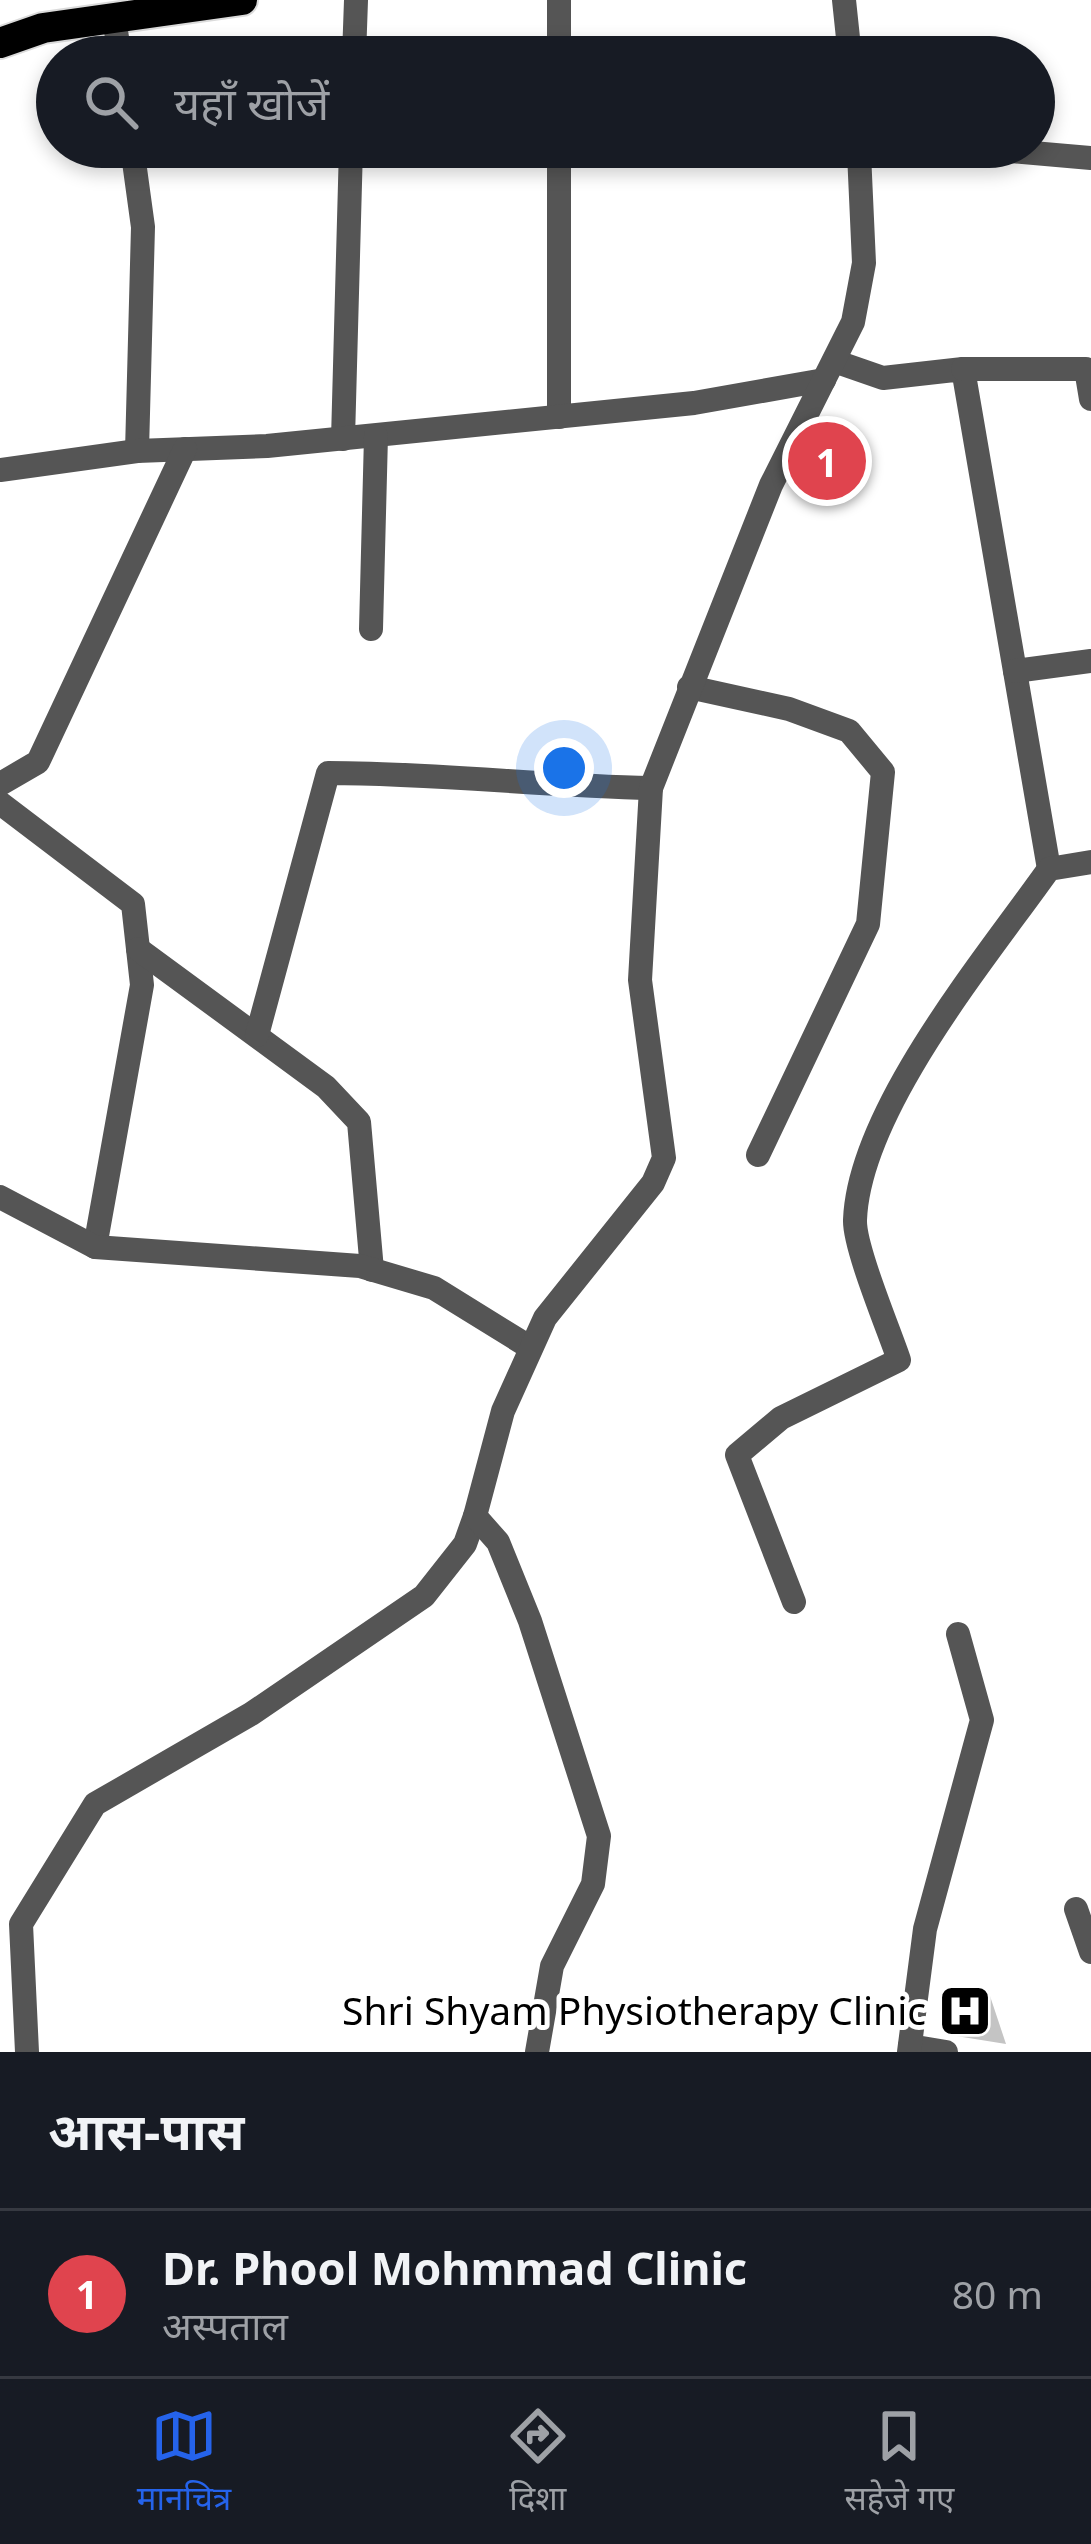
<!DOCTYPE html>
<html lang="hi">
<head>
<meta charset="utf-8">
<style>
  :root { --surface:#171b24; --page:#242831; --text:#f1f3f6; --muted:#9ea1a6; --line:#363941; --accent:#2563eb }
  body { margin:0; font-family:"Noto Sans","Noto Sans Devanagari",sans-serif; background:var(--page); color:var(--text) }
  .you { position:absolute; left:564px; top:768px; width:42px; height:42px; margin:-30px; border:9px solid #fff; border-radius:50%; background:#1a73e8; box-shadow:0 0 0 18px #1a73e833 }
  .badge { display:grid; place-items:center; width:78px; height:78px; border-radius:50%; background:var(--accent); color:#fff; font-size:39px; font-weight:700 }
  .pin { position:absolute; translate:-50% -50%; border:6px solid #fff; box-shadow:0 3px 12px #0006 }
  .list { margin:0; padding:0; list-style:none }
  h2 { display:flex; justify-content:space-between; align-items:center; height:156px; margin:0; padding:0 48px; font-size:51px }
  h2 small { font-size:39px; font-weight:400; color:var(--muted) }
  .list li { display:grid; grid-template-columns:78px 1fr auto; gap:36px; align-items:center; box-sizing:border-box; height:168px; padding:0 48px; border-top:3px solid var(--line) }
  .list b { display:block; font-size:45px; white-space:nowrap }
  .list p { margin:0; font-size:39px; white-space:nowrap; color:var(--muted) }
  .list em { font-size:39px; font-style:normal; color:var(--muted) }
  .icon { flex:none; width:66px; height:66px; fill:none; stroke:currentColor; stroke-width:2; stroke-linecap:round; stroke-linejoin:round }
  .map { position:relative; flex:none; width:1091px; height:2052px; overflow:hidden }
  .search { position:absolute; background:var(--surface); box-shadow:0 6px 18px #0003; left:36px; right:36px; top:36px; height:132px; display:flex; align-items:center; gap:30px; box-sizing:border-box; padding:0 42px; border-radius:66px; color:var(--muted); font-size:45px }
  .sheet { height:324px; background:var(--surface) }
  nav { display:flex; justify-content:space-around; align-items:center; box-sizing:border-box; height:168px; border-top:3px solid var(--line); background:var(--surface); font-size:33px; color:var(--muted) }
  nav a { display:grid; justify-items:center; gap:6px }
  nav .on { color:var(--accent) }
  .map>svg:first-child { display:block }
  .building { fill:#c4c4c4 }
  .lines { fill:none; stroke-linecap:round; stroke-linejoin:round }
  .primary-casing { stroke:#dbdbdb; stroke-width:34 }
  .street { stroke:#555; stroke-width:24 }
  .primary { stroke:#000; stroke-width:30 }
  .labels { text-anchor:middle; stroke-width:10; stroke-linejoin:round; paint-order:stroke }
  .poi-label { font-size:39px; fill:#000; stroke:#fff; text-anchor:end }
</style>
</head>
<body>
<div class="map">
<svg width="1091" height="2052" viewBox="0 0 1091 2052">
  <rect width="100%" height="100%" fill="#fff"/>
  <g class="building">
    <polygon points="798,438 858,447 852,491 791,482"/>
    <polygon points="988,1990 1006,2044 950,2035 947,1991"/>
  </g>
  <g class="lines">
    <g class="primary-casing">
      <polyline id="primary" points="0,43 43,28 242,0"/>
    </g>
    <g class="street">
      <polyline points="559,0 559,57"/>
      <polyline points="844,0 850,57"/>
      <polyline points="114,18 120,57"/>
      <polyline points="354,57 356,0"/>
      <polyline points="132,147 143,227 137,451"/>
      <polyline points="559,147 559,417"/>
      <polyline points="858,147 859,153 1011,151 1091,158"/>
      <polyline points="834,361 883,378 963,369 1049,869"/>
      <polyline points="963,369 1086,369 1091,399"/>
      <polyline points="343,439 351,147"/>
      <polyline points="0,470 137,451 267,446 694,403 824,380"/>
      <polyline points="371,629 376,436"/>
      <polyline points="1015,671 1091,661"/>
      <polyline points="689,687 789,709 849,731 883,772 868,924 758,1155"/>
      <polyline points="0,784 38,762 185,449"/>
      <polyline points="0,803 133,904 142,985 95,1247"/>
      <polyline points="138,949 326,1087 359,1122 372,1270"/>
      <path d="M257 1035 328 773C436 773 543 786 651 788"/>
      <polyline points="0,1197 95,1247 360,1266 434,1288 531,1348"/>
      <path d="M794 1602 737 1455 781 1418 899 1360C889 1330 854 1247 855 1220 859 1110 986 958 1049 869L1091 862"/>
      <polyline points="1076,1909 1091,1952"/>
      <polyline points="910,2046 946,2052"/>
      <polyline points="27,2052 21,1924 95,1804 251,1714 424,1596 465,1544 475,1516"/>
      <polyline points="537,2052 552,1966 593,1884 599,1836 530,1621 498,1542 475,1516 503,1411 545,1318 653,1183 664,1158 640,980 651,788 771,485 853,322 864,263 859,153"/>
      <polyline points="909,2052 925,1929 982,1720 958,1634"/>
    </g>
    <use href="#primary" class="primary"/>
  </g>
  <defs>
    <g id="hospital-square" transform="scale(2.7)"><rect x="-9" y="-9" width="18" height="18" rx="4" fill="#000" stroke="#fff"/><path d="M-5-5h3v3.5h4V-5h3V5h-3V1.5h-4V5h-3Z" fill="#fff"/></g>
  </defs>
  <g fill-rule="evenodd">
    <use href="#hospital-square" x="965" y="2011"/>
  </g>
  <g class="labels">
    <g class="poi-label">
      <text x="926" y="2025">Shri Shyam Physiotherapy Clinic</text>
    </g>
  </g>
</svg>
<div class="you"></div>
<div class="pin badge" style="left:827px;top:461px;background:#e0444e">1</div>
<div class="search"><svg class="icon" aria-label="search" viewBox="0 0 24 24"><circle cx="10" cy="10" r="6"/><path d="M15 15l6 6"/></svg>यहाँ खोजें</div>
</div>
<section class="sheet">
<h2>आस-पास<small></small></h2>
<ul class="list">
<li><span class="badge" style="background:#e0444e">1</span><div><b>Dr. Phool Mohmmad Clinic</b><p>अस्पताल</p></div><em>80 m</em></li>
</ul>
</section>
<nav>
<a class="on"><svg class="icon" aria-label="map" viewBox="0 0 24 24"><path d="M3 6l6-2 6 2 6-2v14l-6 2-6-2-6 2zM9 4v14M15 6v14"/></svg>मानचित्र</a>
<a><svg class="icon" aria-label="directions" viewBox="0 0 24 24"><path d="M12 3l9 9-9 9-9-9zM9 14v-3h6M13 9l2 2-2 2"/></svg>दिशा</a>
<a><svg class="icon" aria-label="saved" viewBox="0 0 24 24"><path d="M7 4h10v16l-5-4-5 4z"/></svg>सहेजे गए</a>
</nav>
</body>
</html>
